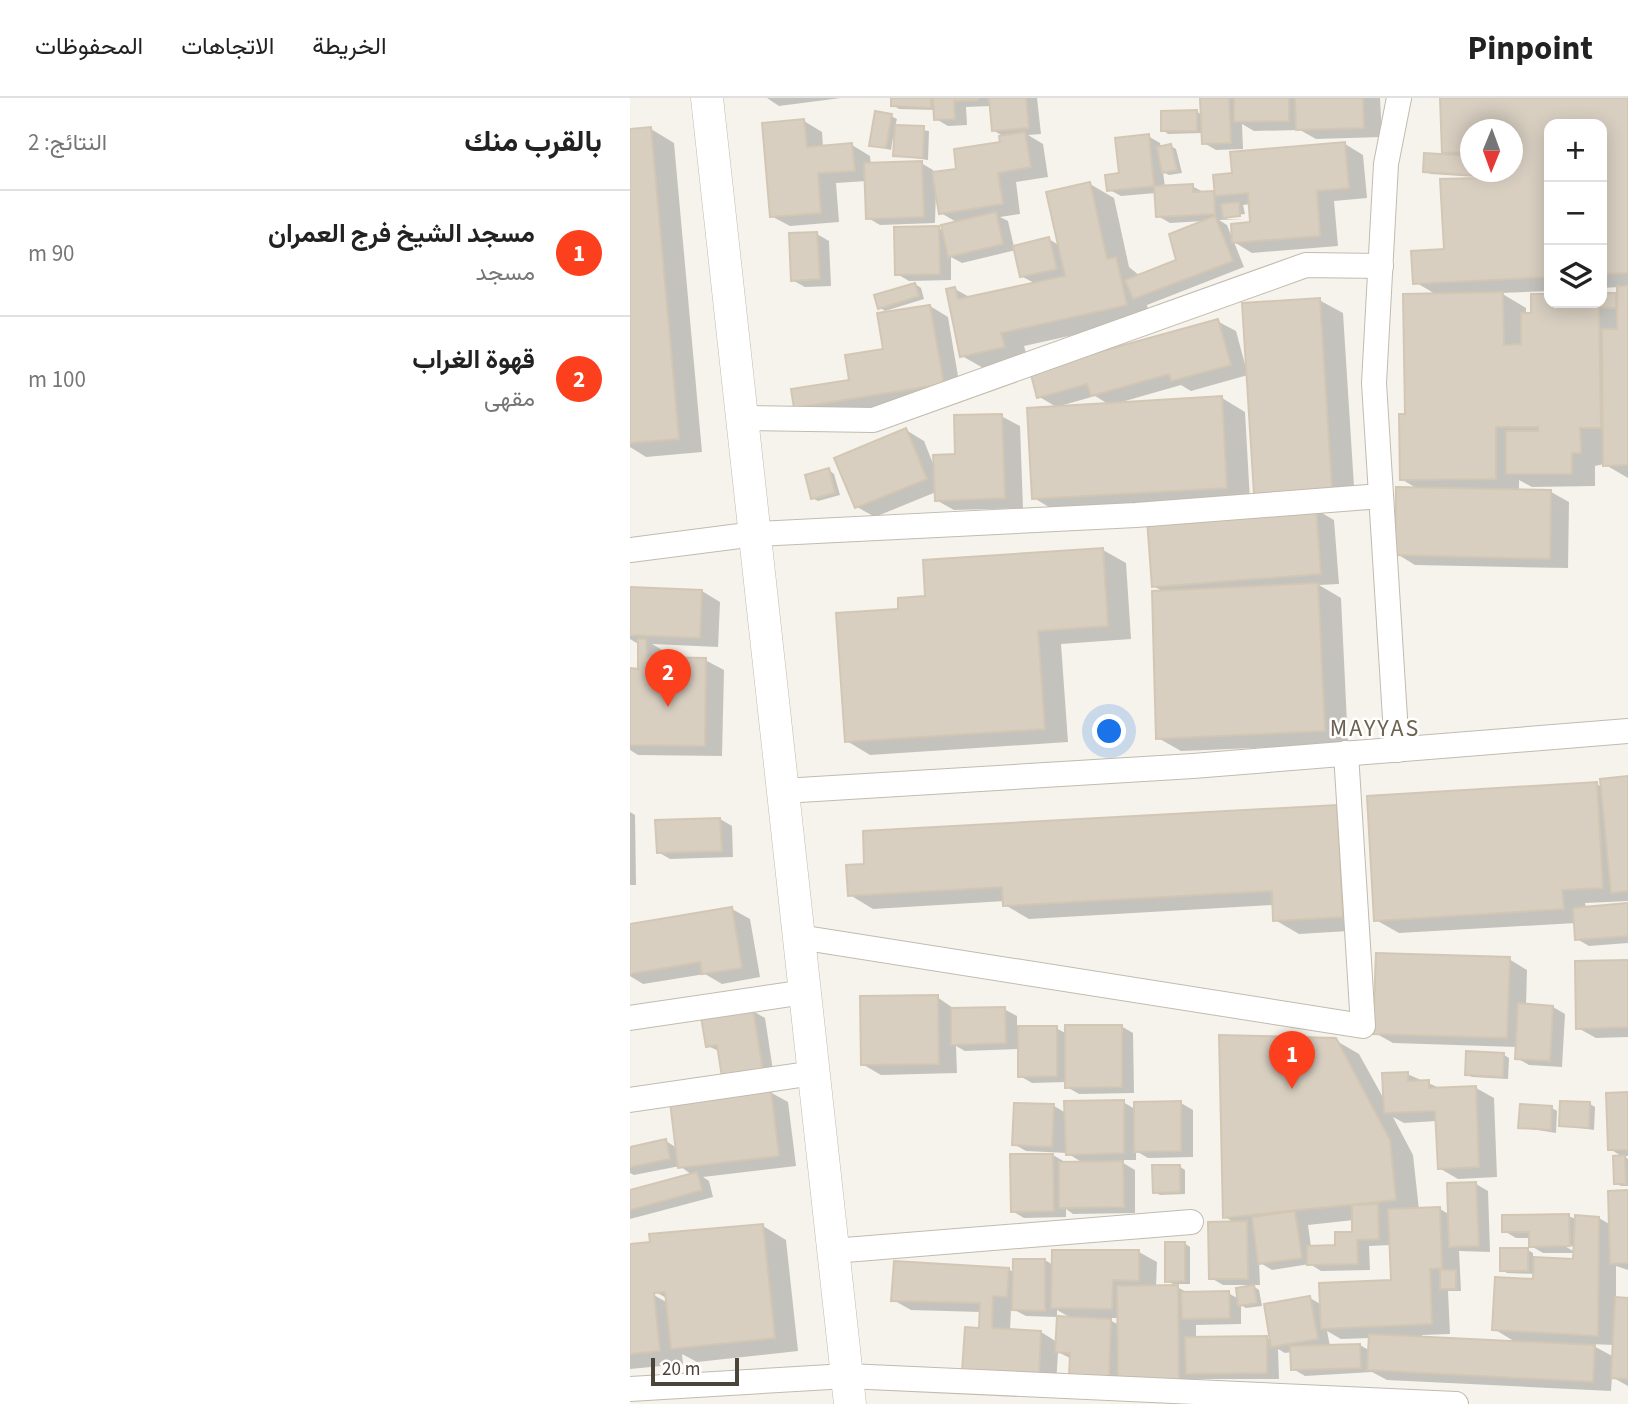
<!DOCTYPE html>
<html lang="ar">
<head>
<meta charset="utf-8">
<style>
  :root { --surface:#fff; --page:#f2f2f2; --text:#222; --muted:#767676; --line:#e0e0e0; --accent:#fc3f1d }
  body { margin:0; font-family:"Source Sans 3",Vazirmatn,sans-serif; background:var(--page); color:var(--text); direction:rtl }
  .controls { position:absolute; right:21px; top:21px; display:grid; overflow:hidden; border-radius:14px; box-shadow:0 4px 18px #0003 }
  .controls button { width:63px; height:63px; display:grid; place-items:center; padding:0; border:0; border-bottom:2px solid var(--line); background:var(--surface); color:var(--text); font:35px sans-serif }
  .compass { position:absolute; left:830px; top:21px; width:63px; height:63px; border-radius:50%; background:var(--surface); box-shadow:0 4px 18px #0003; rotate:181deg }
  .scale { position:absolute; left:21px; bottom:18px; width:88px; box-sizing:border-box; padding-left:7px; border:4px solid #4b4439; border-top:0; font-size:19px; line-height:24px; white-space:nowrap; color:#4b4439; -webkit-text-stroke:5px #fff; paint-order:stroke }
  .you { position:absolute; left:480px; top:634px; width:24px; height:24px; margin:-18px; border:5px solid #fff; border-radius:50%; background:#1a73e8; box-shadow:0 0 0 10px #1a73e833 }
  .badge { display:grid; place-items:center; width:46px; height:46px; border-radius:50%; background:var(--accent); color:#fff; font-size:23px; font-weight:700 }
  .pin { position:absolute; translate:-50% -58px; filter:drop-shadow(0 2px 4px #0008) }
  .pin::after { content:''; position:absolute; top:37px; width:24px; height:21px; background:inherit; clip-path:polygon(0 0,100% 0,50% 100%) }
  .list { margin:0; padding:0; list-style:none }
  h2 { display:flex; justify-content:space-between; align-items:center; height:91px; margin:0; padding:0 28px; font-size:30px }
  h2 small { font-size:23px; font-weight:400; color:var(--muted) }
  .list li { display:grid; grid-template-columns:46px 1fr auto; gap:21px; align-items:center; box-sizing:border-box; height:126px; padding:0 28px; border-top:2px solid var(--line) }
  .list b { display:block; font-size:26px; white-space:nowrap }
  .list p { margin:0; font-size:23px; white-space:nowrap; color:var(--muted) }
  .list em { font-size:23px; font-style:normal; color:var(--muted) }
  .icon { flex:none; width:38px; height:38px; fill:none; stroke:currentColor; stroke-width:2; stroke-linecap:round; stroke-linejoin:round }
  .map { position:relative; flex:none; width:998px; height:1306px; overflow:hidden; direction:ltr }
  header { display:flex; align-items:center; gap:42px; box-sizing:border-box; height:98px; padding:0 35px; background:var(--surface); border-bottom:2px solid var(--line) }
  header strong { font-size:33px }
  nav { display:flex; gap:38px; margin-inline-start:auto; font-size:24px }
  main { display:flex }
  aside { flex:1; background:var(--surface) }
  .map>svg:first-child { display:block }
  .shadow { fill:#0003; fill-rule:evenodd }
  .building { fill:#d8cfc1; stroke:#d3c7b4; stroke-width:2 }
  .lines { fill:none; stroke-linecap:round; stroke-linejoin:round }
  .minor-casing { stroke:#c2bbae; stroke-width:26 }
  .tertiary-casing { stroke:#c2bbae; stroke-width:33 }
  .minor { stroke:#fff; stroke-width:24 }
  .tertiary { stroke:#fff; stroke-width:32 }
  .labels { text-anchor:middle; stroke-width:5; stroke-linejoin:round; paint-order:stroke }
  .neighbourhood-label { font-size:24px; letter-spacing:2px; fill:#6e6250; stroke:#fff }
</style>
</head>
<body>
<header>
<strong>Pinpoint</strong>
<nav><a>الخريطة</a><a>الاتجاهات</a><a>المحفوظات</a></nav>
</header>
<main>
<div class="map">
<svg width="998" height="1306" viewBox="0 0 998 1306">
  <rect width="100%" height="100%" fill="#f6f3ec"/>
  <g class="shadow">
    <polygon points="137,0 211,0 149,8"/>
    <path d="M263 0H407L411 36 398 37 413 46 418 79 386 84 390 116 370 119 378 123 384 149 419 141 430 148 460 86 484 100 499 169 510 178 548 164 574 123 540 125 528 118 526 95 491 98 478 91 518 38 530 45 531 50 541 48 546 51 552 75 539 77 533 74 535 89 562 88 575 95 586 96 603 77 715 46 733 57 737 100 704 103 708 148 622 155 604 144 614 169 517 207 520 220 394 248 398 262 355 271 332 258 325 191 341 200 406 186 391 178 386 152 332 165 321 159V182L279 183 267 176 308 130 314 133 328 125 311 115 306 91 305 125 250 127 238 120 237 83 206 85 209 124 160 128 141 118 174 23 192 34 193 49 222 47 240 58 241 67 291 65 303 72 304 75 328 72 373 46 371 37 363 32 361 8 336 9 337 27 318 28 306 21V12L269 11 263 7ZM621 106 622 126 603 142 597 127 589 122 615 121H597V118L615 116 613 107Z"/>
    <polygon points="572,0 750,0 752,39 686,41 670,32 624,33 612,26 613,51 586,52 574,45 573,35 538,36 533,32 567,14 573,17"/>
    <path d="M811 0H998V380L974 366 965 368V388L902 389 889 382V393L921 394 939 404 938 470 785 467 767 456 788 391 771 381 777 318 807 197 785 184 816 152 850 81V74H883V32H841V74H847L846 79 801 76 795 73 821 58 814 54ZM919 26H972V190L989 189V199L972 197V205H919V198H903V216L896 217V210L871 195 919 193Z"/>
    <polygon points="261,18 267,21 265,29 299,33 298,62 265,57 266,40 263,40 261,52 241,47"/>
    <polygon points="21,31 44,45 72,354 16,359 0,349 0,33"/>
    <polygon points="187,136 199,143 201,188 175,189 162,182"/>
    <polygon points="285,186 291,190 294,201 255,213 249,209"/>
    <path d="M689 202 713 215 725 404 649 408 618 277 561 293 551 287 488 305 592 300 615 314 620 403 427 414 404 400 428 310 408 298 587 223 606 233 616 270ZM465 298 480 307 430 308Z"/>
    <polygon points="300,208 318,219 331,296 184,320 166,309 221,283"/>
    <polygon points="371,318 390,328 393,410 324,412 306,402 306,394 245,419 227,409 276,332 294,343 304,368 327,357"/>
    <polygon points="199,372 204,376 210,397 188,403 182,400"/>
    <polygon points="685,411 704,422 709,486 689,487 711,500 718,646 551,653 528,640 534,494 523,488"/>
    <polygon points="473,452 496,465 501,541 431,546 438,644 240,657 217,643 270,513 297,500"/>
    <polygon points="0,491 72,493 90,504 88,549 22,546 34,553 34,561 75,562 94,572 92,658 8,657 0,652 0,572 10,572 10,547 0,541"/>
    <polygon points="998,680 998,803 955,805 956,810 998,807 998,845 959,848 947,841 946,825 769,835 746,822 966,686 972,689"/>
    <polygon points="706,709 730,723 736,832 669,836 645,822 644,807 399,821 375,807 375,803 243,811 220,797"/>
    <polygon points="0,714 5,717 6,787 0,787"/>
    <polygon points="90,721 102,728 103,759 40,761 28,754"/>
    <polygon points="102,811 120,821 130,879 92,886 75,876 13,886 0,878 0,828"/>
    <polygon points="879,861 897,872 896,908 923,909 935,916 932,969 899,967 887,960 887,949 763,945 745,935"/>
    <polygon points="998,864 998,939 966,940 948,930"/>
    <polygon points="307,899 326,912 374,911 387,918 387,930 426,930 437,936 491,928 503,935 504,995 449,996 437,989 437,984 402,985 390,978 390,951 335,953 326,948 327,975 251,977 232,966"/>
    <polygon points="123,913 135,920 144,979 78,948"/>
    <path d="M705 942 729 956 755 1003 777 976 812 991 846 990 864 1000 867 1079 828 1081 809 1070 807 1023 774 1025 763 1019 783 1057 789 1112 810 1111 820 1117 846 1086 858 1093 860 1154 829 1153 831 1193H818L820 1236 792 1237V1240L887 1245 864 1231 904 1183 905 1176 877 1175 872 1172 898 1152 903 1155V1161L945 1162V1155H913L901 1148V1140H886L874 1133 939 1118 947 1122 969 1120 981 1127 998 1094V1172L986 1168V1201L998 1202V1288L982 1279 981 1293 757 1282 742 1274 675 1278 663 1271 662 1254 655 1255 648 1251 649 1281H567V1291L491 1286 428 1254 426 1288 351 1232V1214L281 1212 263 1202 379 1171 384 1175 415 1162 423 1167 509 1154 527 1164 526 1189H547L560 1196 598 1195 609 1201 623 1188 629 1192 632 1208 616 1210 611 1207V1226L566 1227V1240L636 1239 642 1243 680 1200 692 1207 763 1184 761 1147 739 1148 740 1172 691 1173 680 1166 642 1172 629 1164 630 1187H593L581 1180 605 1125 595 1119ZM724 1122V1135L707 1149H681L678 1127ZM933 1143 945 1150V1154L931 1146ZM381 1210 396 1218 427 1219V1212L443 1221 427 1244 411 1234 380 1233ZM476 1220H489V1227ZM697 1233 711 1241 740 1240V1253L730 1247 700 1248ZM960 1246 984 1247V1259Z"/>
    <polygon points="874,957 879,960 878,981 842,979 837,976"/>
    <polygon points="140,994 158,1004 166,1068 73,1079 79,1083 83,1099 0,1121 0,1094 62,1077 50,1068 4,1077 0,1075 0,1050 36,1043 47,1050"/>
    <polygon points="998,996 998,1058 994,1058 998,1061 998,1088 991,1088 986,1085 993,1059 980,1051"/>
    <polygon points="493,1004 505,1011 551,1005 563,1012 563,1059 518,1060 506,1053 506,1062 488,1062 505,1072 505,1115 443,1116 436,1111 436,1119 394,1120 382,1113 423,1057 435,1064 453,1065 437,1055 396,1053 384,1046 424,1008 436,1015"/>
    <polygon points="960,1006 965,1009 964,1032 930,1027"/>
    <polygon points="922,1010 927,1013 926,1035 890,1029"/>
    <polygon points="549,1068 555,1072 555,1096 530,1097 525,1094"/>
    <path d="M133 1128 156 1142 168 1253 67 1264 52 1256 53 1266 0 1271V1148ZM17 1189 38 1201V1205L15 1192Z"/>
    <polygon points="554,1145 560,1149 560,1186 543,1186 537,1183"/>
  </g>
  <g class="building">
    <polygon points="261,0 301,0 301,10 261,8"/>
    <polygon points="303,0 348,0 348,2 324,3 325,21 304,22"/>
    <polygon points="359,0 396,0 399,30 362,33"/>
    <polygon points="570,0 599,0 601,45 572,46"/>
    <polygon points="604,0 659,0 659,23 604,24"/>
    <polygon points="665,0 733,0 734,30 666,32"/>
    <polygon points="810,0 998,0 998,175 972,176 972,26 919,26 919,179 783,186 781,153 814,151 810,81 848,80 848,74 883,74 883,32 841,32 841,54 812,55"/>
    <polygon points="567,12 567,33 531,33 531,13"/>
    <polygon points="245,13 262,16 256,50 239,48"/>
    <polygon points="174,21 177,49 222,45 225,73 188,75 191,115 140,119 132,25"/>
    <polygon points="265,27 294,28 293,60 263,58"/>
    <polygon points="21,29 49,341 0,345 0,31"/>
    <polygon points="395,34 401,69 368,75 373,106 309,116 302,74 326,71 324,51 370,44 369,38"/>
    <polygon points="519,36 524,88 477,93 475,77 489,75 485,40"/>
    <polygon points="715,44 719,90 687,93 690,138 602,145 601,126 620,124 618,95 585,98 583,77 602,75 600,54"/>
    <polygon points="541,46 547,72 532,75 527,49"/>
    <polygon points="794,55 841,58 841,77 793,74"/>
    <polygon points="292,63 294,119 236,121 234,65"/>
    <polygon points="460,84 477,161 486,159 497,207 371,235 375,249 330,259 316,191 325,189 328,201 435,178 416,94"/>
    <polygon points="563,86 563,94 584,93 585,116 526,119 524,88"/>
    <polygon points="609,104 610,118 593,120 591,106"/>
    <polygon points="366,114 373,146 318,159 311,127"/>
    <polygon points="585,118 603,163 503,201 495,182 546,162 539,136"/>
    <polygon points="309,128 310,176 265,177 264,129"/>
    <polygon points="187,134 190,181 161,183 159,135"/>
    <polygon points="419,139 427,171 390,179 383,148"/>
    <polygon points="285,185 289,198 248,211 244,197"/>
    <polygon points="987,188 998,188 998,367 973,368 972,231 987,231"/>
    <polygon points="873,194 874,247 891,246 891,215 901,215 901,196 919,196 919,205 972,205 972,195 986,195 986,210 969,210 971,330 950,330 951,355 942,355 942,376 876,376 876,333 908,333 908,329 866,329 866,381 770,382 769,316 775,316 773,196"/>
    <polygon points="690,200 702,391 624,396 612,205"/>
    <polygon points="300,207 314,286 164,310 161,291 219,282 215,257 253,251 247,215"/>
    <polygon points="588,221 601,267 541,283 539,276 461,298 457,286 407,300 400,273"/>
    <polygon points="592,298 597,390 402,401 397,310"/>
    <polygon points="372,316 375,400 305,403 303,357 325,356 324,317"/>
    <polygon points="276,330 297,381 225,410 204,360"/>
    <polygon points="199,370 205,395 181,401 175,377"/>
    <polygon points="766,389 921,392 920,461 765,457"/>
    <polygon points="686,409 691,476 522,489 517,422"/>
    <polygon points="473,450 478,528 408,533 415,631 215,644 206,515 268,511 268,500 295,498 293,462"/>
    <polygon points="688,485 695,633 526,641 522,493"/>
    <polygon points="0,489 72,492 70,540 0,537"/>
    <polygon points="8,541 16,541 17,559 76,560 75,648 0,647 0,570 8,571"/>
    <polygon points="998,678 998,793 981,795 970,681"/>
    <polygon points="967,684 973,790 932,792 934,811 744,823 737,698"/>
    <polygon points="707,707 713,819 643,823 642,793 373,808 372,789 218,798 216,767 234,766 233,733"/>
    <polygon points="90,720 92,753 27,755 25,722"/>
    <polygon points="998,805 998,838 945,842 943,810"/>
    <polygon points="102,809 112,870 72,876 70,864 0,876 0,826"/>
    <polygon points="746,855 880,859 877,940 743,936"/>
    <polygon points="998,862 998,929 946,931 945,863"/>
    <polygon points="308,897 309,966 231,967 230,898"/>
    <polygon points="888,905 923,908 920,963 885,961"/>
    <polygon points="375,909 376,945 321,947 321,910"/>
    <polygon points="123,911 133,973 92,979 87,947 76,949 71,919"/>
    <polygon points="435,927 492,927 492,989 435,990"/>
    <polygon points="388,928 427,928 427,978 388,979"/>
    <polygon points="589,937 706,940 760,1042 766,1102 593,1120"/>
    <polygon points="836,953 874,955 873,979 835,977"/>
    <polygon points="778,974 778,983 799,982 799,990 846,988 849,1069 808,1071 805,1013 754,1015 752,975"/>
    <polygon points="141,992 149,1058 48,1070 40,1004"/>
    <polygon points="998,994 998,1052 978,1052 976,995"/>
    <polygon points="494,1002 494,1055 436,1057 434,1003"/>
    <polygon points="551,1003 551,1053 504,1054 504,1004"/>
    <polygon points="930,1003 960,1004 959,1030 929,1028"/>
    <polygon points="384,1005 424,1006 422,1049 382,1047"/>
    <polygon points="890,1006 922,1008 921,1032 888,1030"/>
    <polygon points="36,1041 40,1061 0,1069 0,1049"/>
    <polygon points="380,1056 423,1056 424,1113 381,1114"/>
    <polygon points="995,1057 996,1086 984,1086 983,1058"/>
    <polygon points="493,1063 494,1109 429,1110 429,1064"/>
    <polygon points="522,1067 550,1067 550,1094 523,1095"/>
    <polygon points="67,1074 72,1092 0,1112 0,1092"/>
    <polygon points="846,1084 849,1148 819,1149 817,1085"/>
    <polygon points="998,1092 998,1165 980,1166 978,1093"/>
    <polygon points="748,1106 749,1141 727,1142 728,1166 677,1167 677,1148 705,1147 705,1134 722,1134 722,1107"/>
    <polygon points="810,1109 812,1170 800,1171 802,1226 691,1231 689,1185 761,1182 758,1111"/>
    <polygon points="665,1113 672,1160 628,1166 622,1119"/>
    <polygon points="939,1116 940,1148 899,1149 899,1134 872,1134 872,1117"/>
    <polygon points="945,1117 969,1119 968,1238 862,1232 865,1179 903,1181 904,1159 943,1161"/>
    <polygon points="617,1123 618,1181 579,1181 578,1124"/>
    <polygon points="133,1126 145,1240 41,1251 35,1194 24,1195 30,1253 0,1256 0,1146 20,1144 19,1136"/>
    <polygon points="535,1144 555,1144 555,1183 535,1184"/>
    <rect x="870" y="1150" width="28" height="23"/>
    <polygon points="422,1152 509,1152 509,1183 483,1182 482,1211 421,1210"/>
    <polygon points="383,1161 415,1161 415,1213 382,1212"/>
    <polygon points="264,1163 379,1170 377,1199 363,1198 362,1230 411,1233 409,1279 332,1274 335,1229 349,1230 350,1205 261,1203"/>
    <rect x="810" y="1172" width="16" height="19"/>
    <polygon points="548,1187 549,1282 488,1282 487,1188"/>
    <polygon points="624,1187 627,1205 608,1208 606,1190"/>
    <polygon points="599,1193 600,1220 552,1221 551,1194"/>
    <polygon points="680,1198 688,1241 641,1249 634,1206"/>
    <polygon points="985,1199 998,1200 998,1281 981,1280"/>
    <polygon points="427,1218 481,1221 479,1280 439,1279 440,1255 425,1254"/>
    <polygon points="739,1236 965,1247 963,1284 737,1272"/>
    <polygon points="637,1238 637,1275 556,1276 555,1239"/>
    <polygon points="730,1246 731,1270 661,1272 660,1248"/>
  </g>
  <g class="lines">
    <g class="minor-casing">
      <g id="minor">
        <polyline points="112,320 243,322 676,167 751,168"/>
        <polyline points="0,452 125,436 506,417 751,398"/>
        <polyline points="767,652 744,285 756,66 769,0"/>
        <polyline points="153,693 563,668 998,633"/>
        <polyline points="169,839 733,928 716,655"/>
        <polyline points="0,920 175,894"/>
        <polyline points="0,1002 184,975"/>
        <polyline points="203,1153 561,1124"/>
        <polyline points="0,1291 217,1278 826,1306"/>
      </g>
    </g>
    <g class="tertiary-casing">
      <polyline id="tertiary" points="77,0 220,1306"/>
    </g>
    <use href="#minor" class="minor"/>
    <use href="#tertiary" class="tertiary"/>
  </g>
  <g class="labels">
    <g class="neighbourhood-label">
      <text x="745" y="638">MAYYAS</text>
    </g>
  </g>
</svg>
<div class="controls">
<button>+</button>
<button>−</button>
<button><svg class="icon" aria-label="layers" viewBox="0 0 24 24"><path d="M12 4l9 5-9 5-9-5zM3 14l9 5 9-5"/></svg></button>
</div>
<svg class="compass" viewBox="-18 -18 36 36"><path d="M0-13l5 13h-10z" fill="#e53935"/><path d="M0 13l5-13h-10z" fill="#767676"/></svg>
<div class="scale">20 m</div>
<div class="you"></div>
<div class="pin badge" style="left:662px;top:991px">1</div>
<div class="pin badge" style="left:38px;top:609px">2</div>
</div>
<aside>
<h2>بالقرب منك<small>النتائج: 2</small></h2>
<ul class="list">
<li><span class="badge">1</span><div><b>مسجد الشيخ فرج العمران</b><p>مسجد</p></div><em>90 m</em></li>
<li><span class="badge">2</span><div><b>قهوة الغراب</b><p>مقهى</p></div><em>100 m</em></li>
</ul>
</aside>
</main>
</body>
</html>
